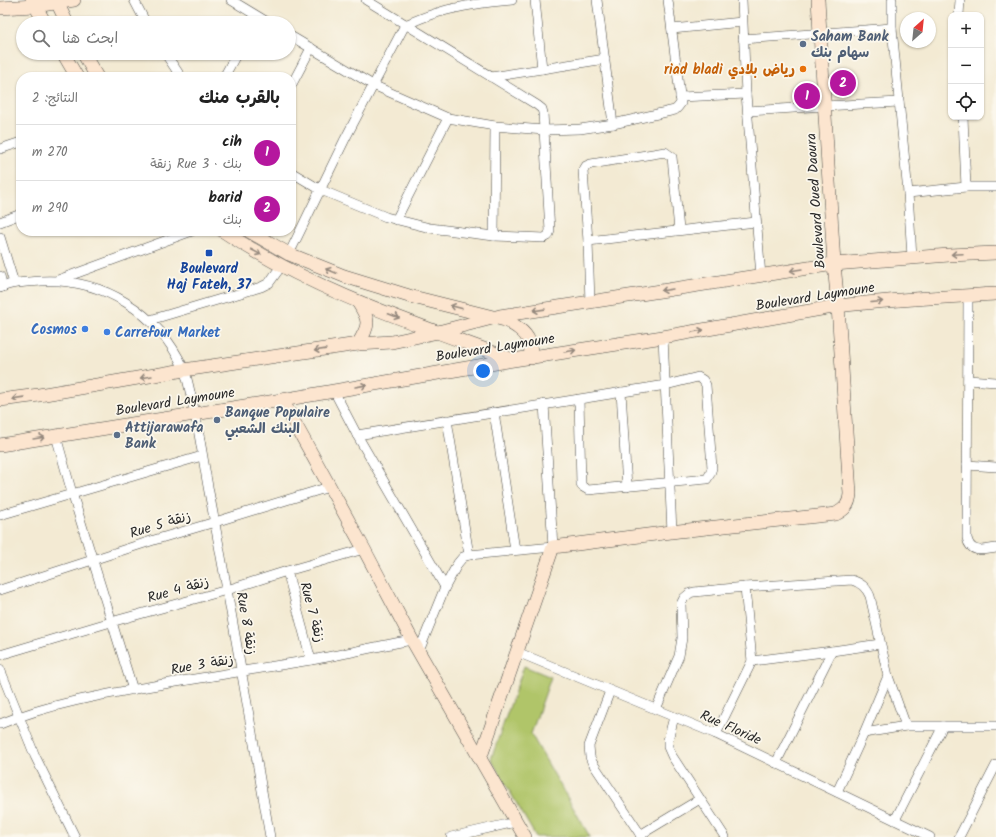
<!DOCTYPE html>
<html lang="ar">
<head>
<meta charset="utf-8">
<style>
  :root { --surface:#fff; --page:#f2f2f2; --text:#222; --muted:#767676; --line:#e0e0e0; --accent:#b5179e }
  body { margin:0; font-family:Kalam,"Playpen Sans Arabic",sans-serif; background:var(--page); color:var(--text); direction:rtl }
  .controls { position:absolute; right:12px; top:12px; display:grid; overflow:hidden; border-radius:8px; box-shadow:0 1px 3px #0004 }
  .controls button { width:36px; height:36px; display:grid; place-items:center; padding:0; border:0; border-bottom:1px solid var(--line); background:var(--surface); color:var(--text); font:20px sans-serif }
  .compass { position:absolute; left:900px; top:12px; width:36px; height:36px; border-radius:50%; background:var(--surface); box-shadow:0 1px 3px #0004; rotate:27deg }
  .you { position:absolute; left:483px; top:371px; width:14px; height:14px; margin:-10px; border:3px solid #fff; border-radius:50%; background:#1a73e8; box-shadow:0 0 0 6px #1a73e833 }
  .badge { display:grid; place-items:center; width:26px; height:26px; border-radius:50%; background:var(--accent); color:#fff; font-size:13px; font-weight:700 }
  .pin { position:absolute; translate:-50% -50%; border:2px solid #fff; box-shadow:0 1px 4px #0006 }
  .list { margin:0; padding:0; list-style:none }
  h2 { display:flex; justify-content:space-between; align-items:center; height:52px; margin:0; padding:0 16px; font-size:17px }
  h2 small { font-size:13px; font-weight:400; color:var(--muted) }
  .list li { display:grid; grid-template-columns:26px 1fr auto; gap:12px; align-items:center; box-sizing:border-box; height:56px; padding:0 16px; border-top:1px solid var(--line) }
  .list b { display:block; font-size:15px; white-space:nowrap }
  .list p { margin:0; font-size:13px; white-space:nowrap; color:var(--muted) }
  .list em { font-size:13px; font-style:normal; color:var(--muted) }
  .icon { flex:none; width:22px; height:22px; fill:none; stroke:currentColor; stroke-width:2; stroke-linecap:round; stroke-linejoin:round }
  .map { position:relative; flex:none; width:996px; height:837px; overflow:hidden; direction:ltr }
  .search { position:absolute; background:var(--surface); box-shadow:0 1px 3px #0004; left:16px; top:16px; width:280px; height:44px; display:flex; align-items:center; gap:10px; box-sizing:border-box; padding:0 14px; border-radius:22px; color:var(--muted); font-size:15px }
  .panel { position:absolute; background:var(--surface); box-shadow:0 1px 3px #0004; left:16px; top:72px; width:280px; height:164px; border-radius:16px; direction:rtl }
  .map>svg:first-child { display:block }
  .green { fill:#b0c569; stroke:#6e784a }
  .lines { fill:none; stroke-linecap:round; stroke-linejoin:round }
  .street-casing { stroke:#494844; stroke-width:10 }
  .secondary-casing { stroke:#494844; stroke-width:14 }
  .street { stroke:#fff; stroke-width:9 }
  .secondary { stroke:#fce5cf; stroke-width:13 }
  .oneway { stroke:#94887d }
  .service-dot { fill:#5c6f8a; stroke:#fbf7ec; stroke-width:1.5 }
  .food-dot { fill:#e8710a; stroke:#fbf7ec; stroke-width:1.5 }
  .transit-dot { fill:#1a4fb4; stroke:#fbf7ec; stroke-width:1.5 }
  .shop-dot { fill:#3f7fe0; stroke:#fbf7ec; stroke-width:1.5 }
  .labels { text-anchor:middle; stroke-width:3.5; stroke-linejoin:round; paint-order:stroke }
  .service-label { font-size:14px; font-weight:bold; fill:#4e5e75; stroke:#fbf7ec; text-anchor:start }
  .food-label { font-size:14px; font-weight:bold; fill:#c56008; stroke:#fbf7ec; text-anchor:end }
  .street-label { font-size:14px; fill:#2b2b2b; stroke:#fbf7ec }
  .transit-label { font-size:14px; font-weight:bold; fill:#164399; stroke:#fbf7ec }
  .shop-label { font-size:14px; font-weight:bold; fill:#366cbe; stroke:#fbf7ec; text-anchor:end }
</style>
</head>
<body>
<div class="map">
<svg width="996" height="837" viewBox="0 0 996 837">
  <rect width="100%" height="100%" fill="#fbf7ec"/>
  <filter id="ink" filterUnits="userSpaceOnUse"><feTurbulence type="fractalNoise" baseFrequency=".025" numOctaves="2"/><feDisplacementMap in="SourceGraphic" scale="8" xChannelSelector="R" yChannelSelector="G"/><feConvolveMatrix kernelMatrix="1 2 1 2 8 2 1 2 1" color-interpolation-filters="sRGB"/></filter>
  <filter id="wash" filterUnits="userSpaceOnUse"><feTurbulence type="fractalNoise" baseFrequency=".012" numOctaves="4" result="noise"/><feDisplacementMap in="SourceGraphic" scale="16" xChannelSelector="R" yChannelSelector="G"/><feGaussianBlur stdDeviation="0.9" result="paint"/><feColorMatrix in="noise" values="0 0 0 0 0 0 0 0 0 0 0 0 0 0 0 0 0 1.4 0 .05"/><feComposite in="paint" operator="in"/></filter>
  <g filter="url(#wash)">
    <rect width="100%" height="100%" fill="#f3ead3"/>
    <polygon class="green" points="524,666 551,677 531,734 590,837 536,837 491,759"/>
  </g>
  <g filter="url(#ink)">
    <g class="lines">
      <g class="street-casing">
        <g id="street">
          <polyline points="134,0 146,23"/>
          <polyline points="231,0 269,23"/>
          <polyline points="535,0 542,69"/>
          <polyline points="597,0 613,124"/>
          <polyline points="742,0 746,94 761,276"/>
          <polyline points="892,0 892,28 908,193 912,257"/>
          <polyline points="959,15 960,0"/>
          <polyline points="672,29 742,22"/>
          <polyline points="289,35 373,85 448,118 495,126 544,130 580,129 613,124 675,110 678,107 681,103 668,0"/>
          <polyline points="743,39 892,28"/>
          <polyline points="165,53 181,77"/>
          <polyline points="224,77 237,53"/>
          <polyline points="491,77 605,59"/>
          <polyline points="291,86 311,48"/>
          <polyline points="680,97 746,94"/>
          <polyline points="748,111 824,106 899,102"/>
          <polyline points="963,117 966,187"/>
          <polyline points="0,149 21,142"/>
          <polyline points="291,172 321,190 386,217 430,228 494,236 544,238 548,236 550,231 543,113 542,109 537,105 366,0"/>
          <polyline points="908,193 966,187 996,187"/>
          <polyline points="396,220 448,118"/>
          <polyline points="0,222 21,214"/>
          <polyline points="494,236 495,126"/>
          <polyline points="0,237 14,283"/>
          <polyline points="588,241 756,222"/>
          <path d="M289 254 345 139 405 25C417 20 428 15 440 12 464 5 488 2 512 0"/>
          <polyline points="0,276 3,287"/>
          <polyline points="58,280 192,231"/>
          <path d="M0 288C12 282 27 282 41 281 103 278 158 312 184 369 187 377 189 387 191 396 199 428 203 460 209 492 231 607 250 722 270 837"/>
          <path d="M968 295 967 538C970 554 984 550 996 548"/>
          <polyline points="590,303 588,241 583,171 586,166 591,164 665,152 672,157 679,230"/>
          <polyline points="150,320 261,287 269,283 282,265"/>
          <polyline points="663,337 672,532"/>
          <polyline points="968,380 996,382"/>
          <polyline points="334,391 357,435 445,587"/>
          <polyline points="621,392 627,487"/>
          <polyline points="494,412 515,550"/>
          <polyline points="447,420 469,555"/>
          <path d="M357 435 666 385 698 377 703 380 706 385 712 468C711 473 710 475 707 479L588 490 583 487 581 485 579 399"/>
          <polyline points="56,436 72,493 133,690"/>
          <polyline points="967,465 996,467"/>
          <polyline points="0,515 202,456"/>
          <polyline points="287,571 311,660"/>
          <polyline points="0,590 154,540 215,522 329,487"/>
          <polyline points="419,651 445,587 458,563 463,557 469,555 553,547 544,404"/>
          <polyline points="517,652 716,734 930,837"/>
          <polyline points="0,655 111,622 227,590 287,571 364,549"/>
          <polyline points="752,661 832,651 880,644"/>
          <polyline points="0,669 35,756 75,837"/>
          <polyline points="610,691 589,746 590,757 592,762 642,837"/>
          <path d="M656 709 672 672 679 656 682 638 681 604 684 598 690 593 694 592 745 587 852 580C861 583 866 587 870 596L888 676 906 726"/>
          <polyline points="674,717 668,740 668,747 672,756 725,837"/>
          <path d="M0 724C54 702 113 693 170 683 217 675 264 668 311 660 345 654 378 646 412 640"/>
          <polyline points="864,733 906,726 996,726"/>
          <polyline points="716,734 752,661 745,587"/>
          <polyline points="776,763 832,651"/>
          <polyline points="837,792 864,733 888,676"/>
          <polyline points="895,820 943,726"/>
          <polyline points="640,835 700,799"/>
          <polyline points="451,837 516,822"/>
          <polyline points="959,837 996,765"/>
        </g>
      </g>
      <g class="secondary-casing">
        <g id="secondary">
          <polyline points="32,0 45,23"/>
          <polyline points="56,0 67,23"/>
          <polyline points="0,8 35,6 74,0"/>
          <polyline points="63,53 77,77"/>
          <polyline points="83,53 97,77"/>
          <path d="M223 231C311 290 413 323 511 359"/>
          <path d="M249 231 289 254 344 276 409 296 505 320C514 325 525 331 529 341 531 346 531 352 531 358"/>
          <path d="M358 302C370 321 370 324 358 344"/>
          <polyline points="0,400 39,395 184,370 358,344 392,342 438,332 500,316 834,264 949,255 996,253"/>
          <polyline points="282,400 364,549 412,640 525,837"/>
          <path d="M0 445 282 400 513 360 663 337 838 306C891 299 943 297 996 294"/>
          <path d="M480 759 553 547 679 531 836 514C845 509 849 505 850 494L838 306 834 264 818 0"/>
        </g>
      </g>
      <use href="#street" class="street"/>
      <use href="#secondary" class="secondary"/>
    </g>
    <defs><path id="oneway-shaft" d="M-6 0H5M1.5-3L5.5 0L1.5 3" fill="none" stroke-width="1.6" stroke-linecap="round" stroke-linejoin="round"/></defs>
    <g class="oneway">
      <use href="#oneway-shaft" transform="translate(256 252) rotate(28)"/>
      <use href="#oneway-shaft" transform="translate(957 254) rotate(177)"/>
      <use href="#oneway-shaft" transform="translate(796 270) rotate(171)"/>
      <use href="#oneway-shaft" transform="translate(331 271) rotate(-158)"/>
      <use href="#oneway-shaft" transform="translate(667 290) rotate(171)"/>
      <use href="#oneway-shaft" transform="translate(877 302) rotate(-5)"/>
      <use href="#oneway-shaft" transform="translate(456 307) rotate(-166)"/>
      <use href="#oneway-shaft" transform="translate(539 310) rotate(172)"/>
      <use href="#oneway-shaft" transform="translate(394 316) rotate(21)"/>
      <use href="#oneway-shaft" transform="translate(698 331) rotate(-10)"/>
      <use href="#oneway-shaft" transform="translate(320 350) rotate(172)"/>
      <use href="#oneway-shaft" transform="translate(570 351) rotate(-9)"/>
      <use href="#oneway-shaft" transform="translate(146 377) rotate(170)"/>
      <use href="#oneway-shaft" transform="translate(361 386) rotate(-10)"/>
      <use href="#oneway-shaft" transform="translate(18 398) rotate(172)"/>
      <use href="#oneway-shaft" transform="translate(39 438) rotate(-9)"/>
    </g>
  </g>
  <g class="service-dot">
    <circle cx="803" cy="44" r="4"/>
    <circle cx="217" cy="420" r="4"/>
    <circle cx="117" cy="435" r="4"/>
  </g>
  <circle class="food-dot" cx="803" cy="69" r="4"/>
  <rect class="transit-dot" x="205" y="249" width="8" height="8" rx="2"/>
  <g class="shop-dot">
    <circle cx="85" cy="329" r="4"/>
    <circle cx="107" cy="332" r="4"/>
  </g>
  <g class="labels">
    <g class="service-label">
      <text x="811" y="41">Saham Bank<tspan x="811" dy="16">سهام بنك</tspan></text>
      <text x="225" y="417">Banque Populaire<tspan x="225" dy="16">البنك الشعبي</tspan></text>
      <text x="125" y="432">Attijarawafa<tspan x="125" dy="16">Bank</tspan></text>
    </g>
    <g class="food-label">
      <text x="795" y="74">riad bladi رياض بلادي</text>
    </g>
    <g class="street-label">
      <text transform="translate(815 201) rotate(-94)" y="5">Boulevard Oued Daoura</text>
      <text transform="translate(815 296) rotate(-9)" y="5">Boulevard Laymoune</text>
      <text transform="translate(495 347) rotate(-9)" y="5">Boulevard Laymoune</text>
      <text transform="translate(175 401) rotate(-9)" y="5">Boulevard Laymoune</text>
      <text transform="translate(160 524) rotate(-17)" y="5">Rue 5 زنقة</text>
      <text transform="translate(178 589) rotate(-16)" y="5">Rue 4 زنقة</text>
      <text transform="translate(313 612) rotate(75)" y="5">Rue 7 زنقة</text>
      <text transform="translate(247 623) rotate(80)" y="5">Rue 8 زنقة</text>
      <text transform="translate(202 664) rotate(-10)" y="5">Rue 3 زنقة</text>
      <text transform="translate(731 727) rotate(24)" y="5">Rue Floride</text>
    </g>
    <g class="transit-label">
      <text x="209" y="273">Boulevard<tspan x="209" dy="16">Haj Fateh, 37</tspan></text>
    </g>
    <g class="shop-label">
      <text x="77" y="334">Cosmos</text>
      <text x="115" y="337" text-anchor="start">Carrefour Market</text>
    </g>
  </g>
</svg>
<div class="controls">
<button>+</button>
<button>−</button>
<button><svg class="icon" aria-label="locate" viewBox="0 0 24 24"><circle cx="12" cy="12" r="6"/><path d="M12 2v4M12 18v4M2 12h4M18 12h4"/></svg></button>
</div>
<svg class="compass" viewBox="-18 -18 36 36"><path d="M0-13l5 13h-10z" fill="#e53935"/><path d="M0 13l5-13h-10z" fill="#767676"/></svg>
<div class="you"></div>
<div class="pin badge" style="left:807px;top:96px">1</div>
<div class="pin badge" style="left:843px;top:83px">2</div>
<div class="search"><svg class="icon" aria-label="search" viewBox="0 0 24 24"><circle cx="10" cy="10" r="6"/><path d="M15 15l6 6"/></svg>ابحث هنا</div>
<section class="panel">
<h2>بالقرب منك<small>النتائج: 2</small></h2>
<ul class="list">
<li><span class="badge">1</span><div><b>cih</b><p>بنك · Rue 3 زنقة</p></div><em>270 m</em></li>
<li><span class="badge">2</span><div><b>barid</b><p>بنك</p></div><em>290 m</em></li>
</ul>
</section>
</div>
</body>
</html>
